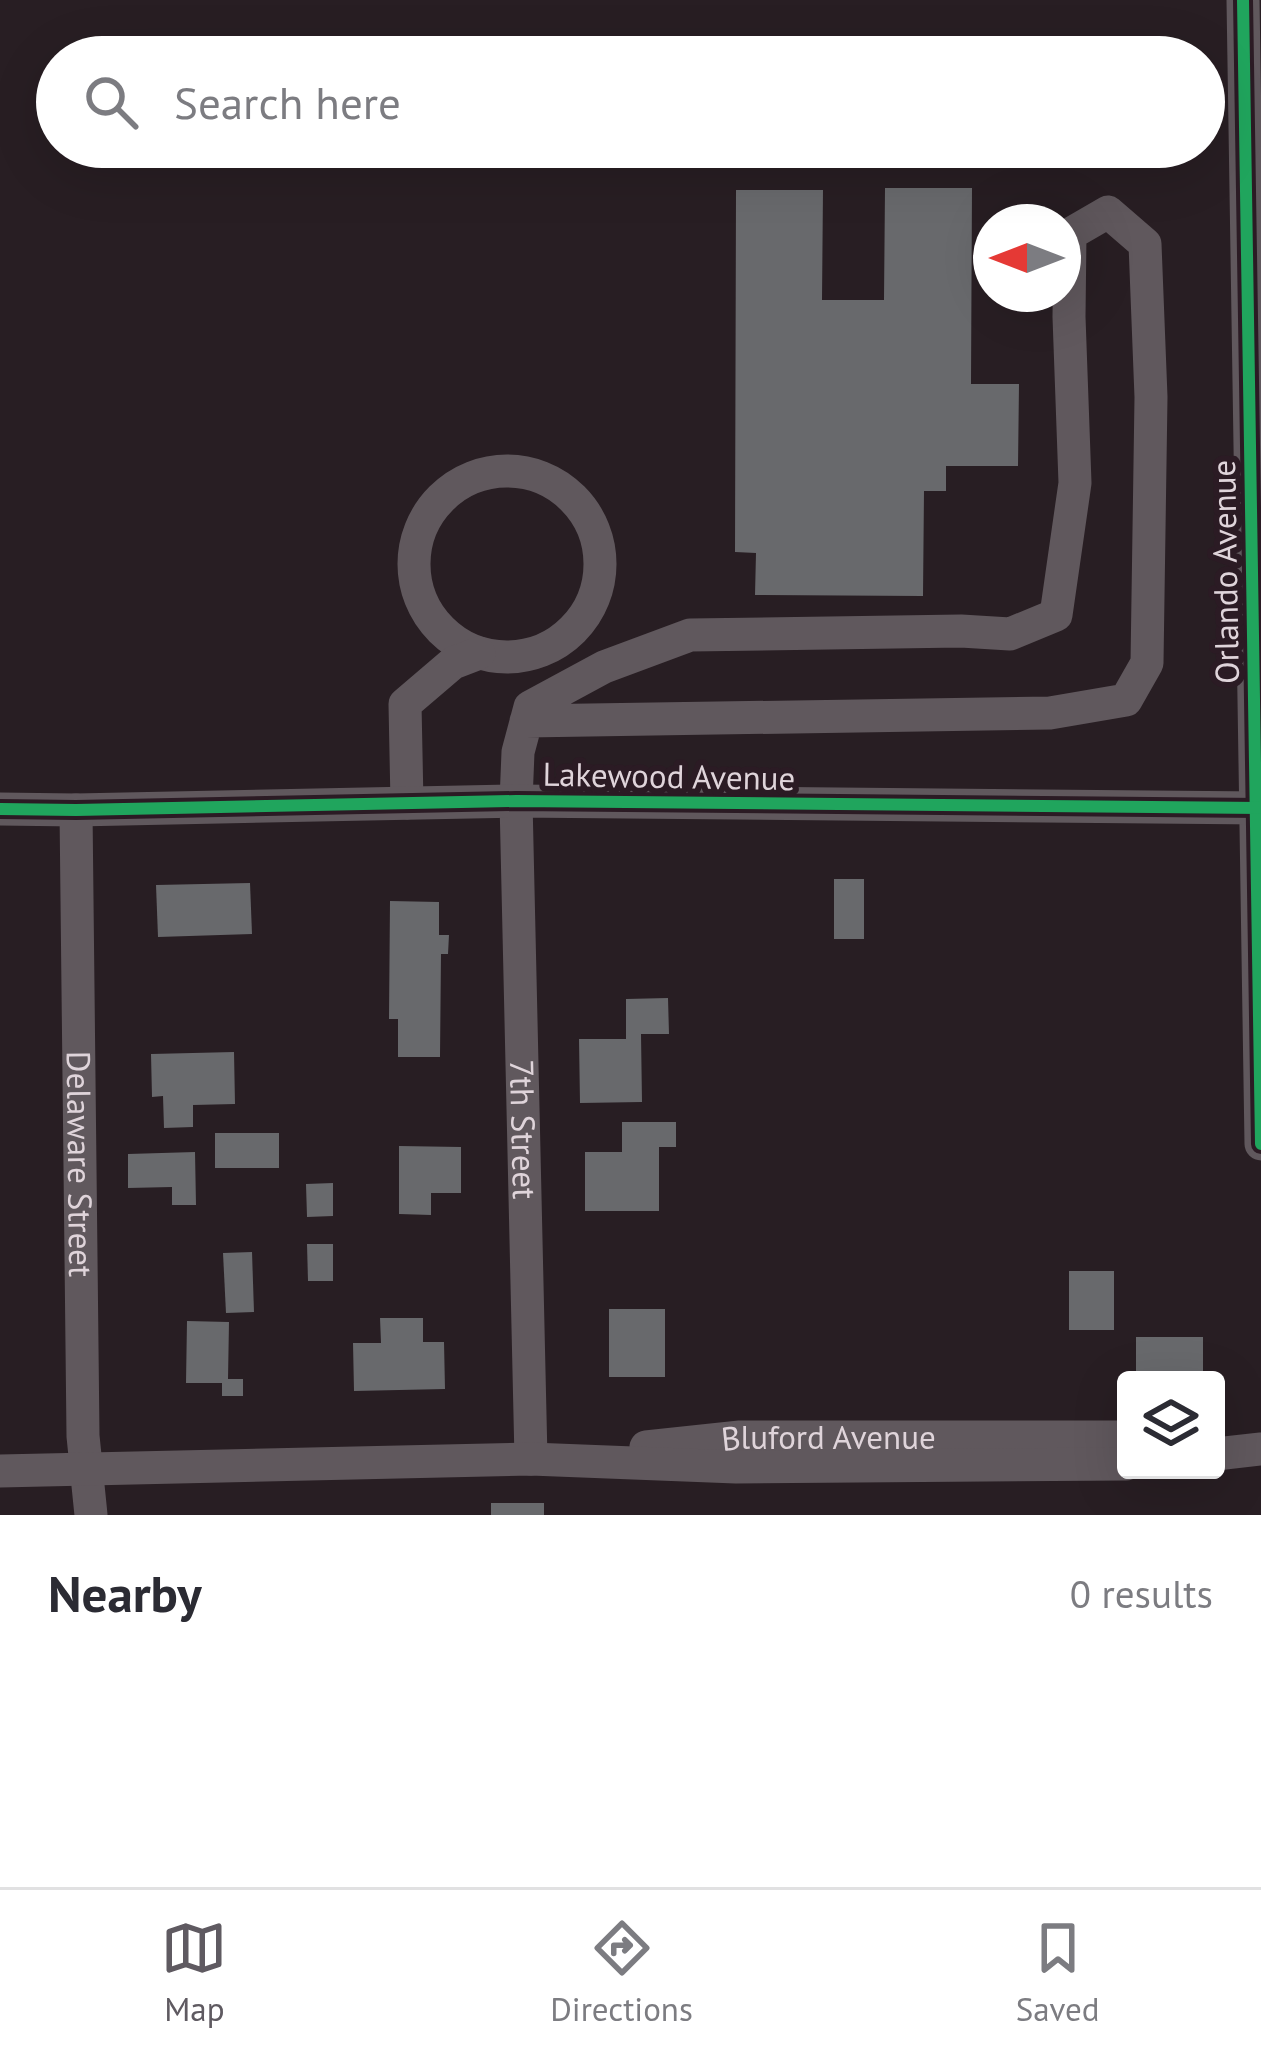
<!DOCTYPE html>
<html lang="en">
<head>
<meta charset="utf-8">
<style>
  :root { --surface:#fff; --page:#f7f7f7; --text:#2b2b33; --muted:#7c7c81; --line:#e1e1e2; --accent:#5f5a61 }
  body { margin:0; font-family:"PT Sans",sans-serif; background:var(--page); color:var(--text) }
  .controls { position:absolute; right:36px; bottom:36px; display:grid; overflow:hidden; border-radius:12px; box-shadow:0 12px 48px #0002 }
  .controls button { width:108px; height:108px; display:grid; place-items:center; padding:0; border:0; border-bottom:3px solid var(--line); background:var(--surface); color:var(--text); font:60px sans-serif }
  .compass { position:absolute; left:973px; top:204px; width:108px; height:108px; border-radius:50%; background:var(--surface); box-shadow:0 12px 48px #0002; rotate:270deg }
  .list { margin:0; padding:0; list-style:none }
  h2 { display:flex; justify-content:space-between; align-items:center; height:156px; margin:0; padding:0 48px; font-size:51px }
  h2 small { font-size:39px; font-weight:400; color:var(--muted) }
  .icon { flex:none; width:66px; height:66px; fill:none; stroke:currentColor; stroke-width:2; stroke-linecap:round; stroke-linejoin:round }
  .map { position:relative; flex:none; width:1261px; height:1515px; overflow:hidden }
  .search { position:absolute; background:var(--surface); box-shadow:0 12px 48px #0002; left:36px; right:36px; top:36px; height:132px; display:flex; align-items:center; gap:30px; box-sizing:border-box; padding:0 42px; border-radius:66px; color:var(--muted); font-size:45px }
  .sheet { height:372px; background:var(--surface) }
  nav { display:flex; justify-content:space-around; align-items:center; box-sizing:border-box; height:168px; border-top:3px solid var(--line); background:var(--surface); font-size:33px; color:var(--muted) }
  nav a { display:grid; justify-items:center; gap:6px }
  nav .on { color:var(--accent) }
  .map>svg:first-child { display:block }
  .building { fill:#68696c }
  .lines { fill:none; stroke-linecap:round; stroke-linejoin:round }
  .minor { stroke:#60585d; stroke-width:33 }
  .cycleway-casing { stroke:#2b1b24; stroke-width:20 }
  .cycleway { stroke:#20a55d; stroke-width:12 }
  .labels { text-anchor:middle; stroke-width:12; stroke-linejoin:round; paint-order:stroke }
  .street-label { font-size:33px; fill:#dfd4da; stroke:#2b1b24 }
</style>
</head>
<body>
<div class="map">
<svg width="1261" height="1515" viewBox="0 0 1261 1515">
  <rect width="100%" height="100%" fill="#281e23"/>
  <g class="building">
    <polygon points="885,188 972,188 971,384 1019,384 1018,466 946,466 946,491 924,491 923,596 755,595 756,553 735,552 736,190 823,190 822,300 884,300"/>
    <rect x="834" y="879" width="30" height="60"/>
    <polygon points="250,883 252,934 158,937 156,885"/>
    <polygon points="390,901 439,902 439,935 449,935 448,954 441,954 440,1057 398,1057 398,1019 389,1019"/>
    <polygon points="668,998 669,1034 641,1034 642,1102 580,1103 579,1039 626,1039 626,999"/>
    <polygon points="234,1052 235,1104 193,1105 193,1127 164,1128 163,1096 152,1097 151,1054"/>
    <polygon points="622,1122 676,1122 676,1147 659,1147 659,1211 585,1211 585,1152 622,1152"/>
    <rect x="215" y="1133" width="64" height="35"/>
    <polygon points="399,1146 461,1147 461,1193 431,1193 431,1215 399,1214"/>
    <polygon points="195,1152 196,1205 172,1205 172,1187 128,1188 128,1154"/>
    <polygon points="333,1183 333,1216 307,1217 306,1184"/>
    <polygon points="307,1244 333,1244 333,1281 308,1281"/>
    <polygon points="252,1252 254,1312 226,1313 223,1253"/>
    <rect x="1069" y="1271" width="45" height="59"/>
    <rect x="609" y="1309" width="56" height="68"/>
    <polygon points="380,1318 423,1318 423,1342 444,1342 445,1389 354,1391 353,1343 381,1343"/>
    <polygon points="187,1321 229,1322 228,1379 243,1379 243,1396 222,1396 222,1383 186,1383"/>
    <rect x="1136" y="1337" width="67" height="37"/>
    <rect x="491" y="1503" width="53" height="12"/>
  </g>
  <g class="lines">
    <g class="minor">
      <polyline points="1243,0 1261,1144"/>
      <circle cx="507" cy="564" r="93"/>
      <path id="s1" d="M526 721 1050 713 1126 700 1147 663 1151 397 1145 244 1108 212 1070 234 1069 317 1075 483 1056 615 1010 634 961 631 690 635 604 667 530 707 518 752 516 801 531 1459"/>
      <polyline points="407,803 405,704 453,663 479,653"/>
      <polyline points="0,809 76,810 516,801 1261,808"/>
      <path id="s2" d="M76 810 83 1436 91 1515"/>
      <path id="s3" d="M646 1447 740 1437H1126"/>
      <polyline points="1216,1454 1261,1449"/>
      <polyline points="0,1471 531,1459 736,1467 1126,1464"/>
    </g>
    <g class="cycleway-casing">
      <g id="cycleway">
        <polyline points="1243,0 1261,1144"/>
        <polyline points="0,809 76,810 516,801 1261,808"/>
      </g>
    </g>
    <use href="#cycleway" class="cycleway"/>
  </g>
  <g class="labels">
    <g class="street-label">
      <text transform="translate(1225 572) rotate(-91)" y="12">Orlando Avenue</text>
      <text transform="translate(669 776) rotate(1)" y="12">Lakewood Avenue</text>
      <text dy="12" stroke="none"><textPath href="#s1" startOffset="2508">7th Street</textPath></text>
      <text dy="12" stroke="none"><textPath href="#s2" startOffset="354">Delaware Street</textPath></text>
      <text dy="12" stroke="none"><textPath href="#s3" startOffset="183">Bluford Avenue</textPath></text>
    </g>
  </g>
</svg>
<div class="controls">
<button><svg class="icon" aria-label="layers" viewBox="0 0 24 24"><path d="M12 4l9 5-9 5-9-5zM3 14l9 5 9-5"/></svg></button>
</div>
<svg class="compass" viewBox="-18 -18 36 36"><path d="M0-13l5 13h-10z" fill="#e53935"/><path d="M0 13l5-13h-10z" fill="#7c7c81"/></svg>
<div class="search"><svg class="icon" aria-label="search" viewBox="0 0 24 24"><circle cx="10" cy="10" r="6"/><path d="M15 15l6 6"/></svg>Search here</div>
</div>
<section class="sheet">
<h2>Nearby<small>0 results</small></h2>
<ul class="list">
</ul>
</section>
<nav>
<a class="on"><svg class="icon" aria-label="map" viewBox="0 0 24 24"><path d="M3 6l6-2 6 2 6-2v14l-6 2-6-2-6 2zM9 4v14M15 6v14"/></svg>Map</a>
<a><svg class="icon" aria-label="directions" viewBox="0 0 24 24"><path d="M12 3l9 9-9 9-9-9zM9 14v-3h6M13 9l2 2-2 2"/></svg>Directions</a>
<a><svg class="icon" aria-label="saved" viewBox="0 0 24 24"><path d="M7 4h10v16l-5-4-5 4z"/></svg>Saved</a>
</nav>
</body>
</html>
